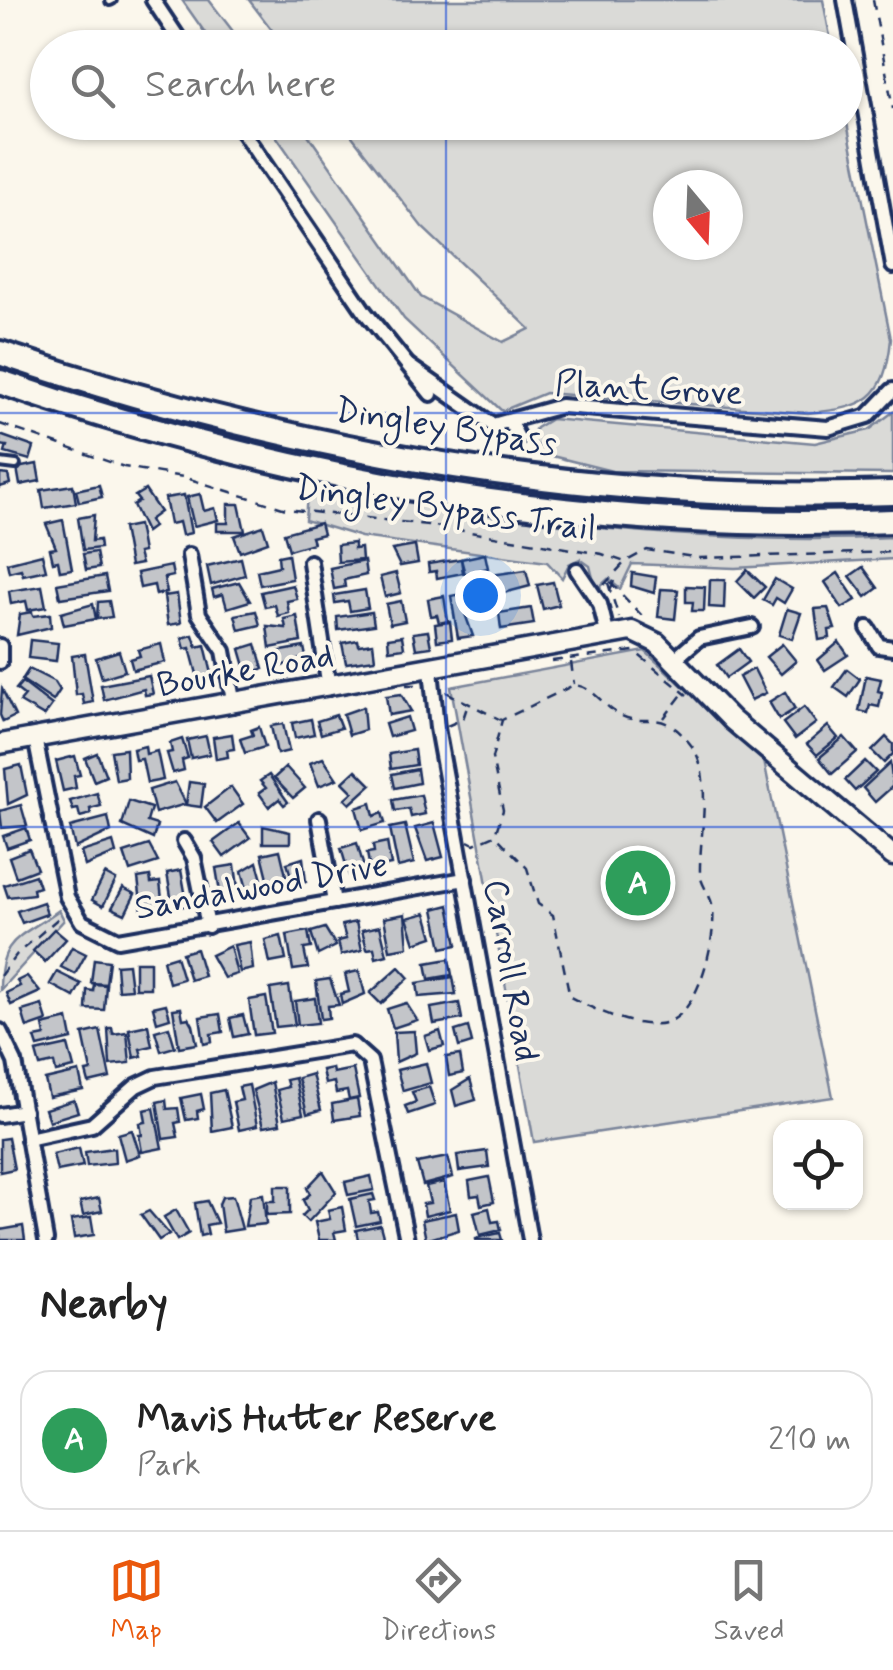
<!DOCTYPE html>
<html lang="en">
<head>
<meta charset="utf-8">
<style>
  :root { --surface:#fff; --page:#f6f6f6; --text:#222; --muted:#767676; --line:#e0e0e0; --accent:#ea580c }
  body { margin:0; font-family:Mynerve,sans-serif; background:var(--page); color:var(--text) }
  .controls { position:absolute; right:30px; bottom:30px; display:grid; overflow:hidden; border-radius:20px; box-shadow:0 2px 8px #0004 }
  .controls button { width:90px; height:90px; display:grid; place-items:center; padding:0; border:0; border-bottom:2px solid var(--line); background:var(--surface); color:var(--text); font:50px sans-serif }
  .compass { position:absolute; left:653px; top:170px; width:90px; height:90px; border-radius:50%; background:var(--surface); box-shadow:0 2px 8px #0004; rotate:161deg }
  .you { position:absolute; left:480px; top:595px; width:35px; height:35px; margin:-25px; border:8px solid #fff; border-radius:50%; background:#1a73e8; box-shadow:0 0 0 15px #1a73e833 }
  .badge { display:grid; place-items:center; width:65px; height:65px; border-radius:50%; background:var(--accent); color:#fff; font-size:32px; font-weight:700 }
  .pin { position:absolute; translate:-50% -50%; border:5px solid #fff; box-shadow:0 2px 10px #0006 }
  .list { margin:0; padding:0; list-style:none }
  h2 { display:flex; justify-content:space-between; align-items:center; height:130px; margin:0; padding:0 40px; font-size:42px }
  h2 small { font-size:32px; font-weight:400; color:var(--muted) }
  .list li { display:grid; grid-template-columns:65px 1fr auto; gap:30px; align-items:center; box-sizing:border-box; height:140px; margin:0 20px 20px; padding:0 20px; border:2px solid var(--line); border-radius:30px }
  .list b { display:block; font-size:38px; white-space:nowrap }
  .list p { margin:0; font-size:32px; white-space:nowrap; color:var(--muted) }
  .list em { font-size:32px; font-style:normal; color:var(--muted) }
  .icon { flex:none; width:55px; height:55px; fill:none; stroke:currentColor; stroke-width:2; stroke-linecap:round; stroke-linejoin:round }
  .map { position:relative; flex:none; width:893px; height:1240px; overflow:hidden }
  .search { position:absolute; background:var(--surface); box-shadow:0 2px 8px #0004; left:30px; right:30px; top:30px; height:110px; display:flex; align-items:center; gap:25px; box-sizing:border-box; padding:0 35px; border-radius:55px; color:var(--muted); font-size:38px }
  .sheet { height:290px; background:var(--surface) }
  nav { display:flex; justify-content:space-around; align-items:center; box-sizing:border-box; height:140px; border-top:2px solid var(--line); background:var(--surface); font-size:28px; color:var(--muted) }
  nav a { display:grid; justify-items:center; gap:5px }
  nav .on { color:var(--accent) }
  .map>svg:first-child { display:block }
  .green { fill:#dadad7; stroke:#7a849a; stroke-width:2.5; fill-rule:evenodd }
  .building { fill:#c3c5c9; stroke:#1b2f5e; stroke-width:2.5 }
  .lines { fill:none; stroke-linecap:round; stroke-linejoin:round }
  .lane-casing { stroke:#1b2f5e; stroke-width:14 }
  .street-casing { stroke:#1b2f5e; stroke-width:20 }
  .secondary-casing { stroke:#1b2f5e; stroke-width:25 }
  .highway-casing { stroke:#1b2f5e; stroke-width:30 }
  .path { stroke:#1b2f5e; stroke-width:2.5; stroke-dasharray:10 8; stroke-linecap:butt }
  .lane { stroke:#fbf7ec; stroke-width:6 }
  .street { stroke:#fbf7ec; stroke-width:12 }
  .secondary { stroke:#fbf7ec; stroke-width:18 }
  .highway { stroke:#fbf7ec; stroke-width:22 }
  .grid { fill:none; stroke:#1d4ed8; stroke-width:2.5; stroke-opacity:0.55 }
  .labels { text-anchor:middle; stroke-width:8; stroke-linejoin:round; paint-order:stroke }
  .street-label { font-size:35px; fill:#1b2f5e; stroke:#fbf7ec }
</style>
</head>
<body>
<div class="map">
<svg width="893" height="1240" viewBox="0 0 893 1240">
  <rect width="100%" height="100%" fill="#fbf7ec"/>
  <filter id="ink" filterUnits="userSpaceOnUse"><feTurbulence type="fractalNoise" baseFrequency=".01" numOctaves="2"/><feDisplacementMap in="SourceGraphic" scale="20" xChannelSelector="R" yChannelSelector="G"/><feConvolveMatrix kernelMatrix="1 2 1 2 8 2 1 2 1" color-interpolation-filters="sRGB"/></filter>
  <g filter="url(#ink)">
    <g class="green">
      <polygon points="182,0 209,0 245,47 215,47"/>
      <polygon points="249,0 823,0 832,47 285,47"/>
      <path d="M846 118 891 339C885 400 866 408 808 413L545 393 502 411 404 319 267 123H300L421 297 503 342 530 329 422 227 342 123 846 122ZM668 185H728V245H668Z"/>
      <polygon points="893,412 893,474 612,471 552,456 529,439 536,428 551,419 815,443 869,430"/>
      <path d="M307 495 363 501 388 499C554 527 724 545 893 537V559L735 568 632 564 620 589 608 579 596 590 590 566 580 559 569 564 562 578 547 562 361 537 305 520Z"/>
      <polygon points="645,651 764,761 833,1097 534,1142 451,687"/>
      <path d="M59 910 64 920 0 990C0 937 19 939 59 910Z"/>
    </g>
    <g class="building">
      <polygon points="0,435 34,447 30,460 5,453 7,446 0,445"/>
      <polygon points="37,464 40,481 20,485 17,468"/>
      <polygon points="0,474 8,475 10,484 0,487"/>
      <polygon points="73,485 76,503 44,508 41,490"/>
      <polygon points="99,485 102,497 79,502 76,490"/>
      <polygon points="145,490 160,512 149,520 153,527 146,532 133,505 139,501 135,496"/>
      <polygon points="200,494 204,511 215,508 218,520 194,526 187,497"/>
      <polygon points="184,495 191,533 182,535 179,522 170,524 165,498"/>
      <polygon points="228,504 239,504 245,531 217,531 217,523 228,523"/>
      <polygon points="94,515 92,541 99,540 100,548 83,550 78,518"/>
      <polygon points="63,520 72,569 60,571 58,561 53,562 50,549 56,548 46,524"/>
      <polygon points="320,523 323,534 311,537 313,543 289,550 284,533"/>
      <polygon points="138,525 143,552 138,553 141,564 130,566 123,528"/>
      <polygon points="263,526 268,542 240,552 234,536"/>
      <polygon points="354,543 354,549 361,548 362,560 338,562 337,545"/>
      <polygon points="415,546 418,563 400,566 392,550"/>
      <polygon points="96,552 99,568 86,570 83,554"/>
      <polygon points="42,554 46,570 23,575 21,569 9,572 7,563"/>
      <polygon points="288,554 292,579 260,585 257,571 279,566 278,556"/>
      <polygon points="485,554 488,568 465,574 461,559"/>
      <polygon points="241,558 245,575 211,585 207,566"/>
      <polygon points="461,559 463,573 437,578 436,571 429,572 428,564"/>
      <polygon points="364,561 366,575 344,580 345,587 334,589 330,568"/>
      <polygon points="171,566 173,576 164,578 167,592 156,595 154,585 140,588 137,573"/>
      <polygon points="863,567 878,588 866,597 850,576"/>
      <polygon points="526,570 530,586 496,595 491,575"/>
      <polygon points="747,570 765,587 754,598 737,581"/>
      <polygon points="396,573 401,593 385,597 380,577"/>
      <polygon points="632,573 656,577 654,593 631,586"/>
      <polygon points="838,573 856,600 842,608 825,582"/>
      <polygon points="105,576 108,591 60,598 57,584"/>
      <polygon points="775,579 792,589 784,603 776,598 772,605 763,600"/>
      <polygon points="710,580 725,580 724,608 709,607"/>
      <polygon points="239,582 250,601 227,608 223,594 214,597 212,589"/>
      <polygon points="553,582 559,605 543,609 537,585"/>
      <polygon points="293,585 297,599 287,601 289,613 278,616 275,605 265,607 261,592"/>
      <polygon points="42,586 46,607 28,610 26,601 11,604 9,591"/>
      <polygon points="686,586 705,587 704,611 692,611 693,602 686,602"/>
      <polygon points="661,589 678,590 675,619 658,617"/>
      <polygon points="365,590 368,608 350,611 348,601 335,603 334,595"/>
      <polygon points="468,593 471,610 464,611 473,636 458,638 451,596"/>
      <polygon points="177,594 181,623 168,625 164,596"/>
      <polygon points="444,596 448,621 439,623 437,615 431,616 428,599"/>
      <polygon points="109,601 112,617 97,619 98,602"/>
      <polygon points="401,601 405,621 390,624 386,604"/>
      <polygon points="93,604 96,619 64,625 61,613"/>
      <polygon points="531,608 534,624 501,629 499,613"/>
      <polygon points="828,608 835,629 829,630 830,638 819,640 815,609"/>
      <polygon points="787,609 801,613 792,639 779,635"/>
      <polygon points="256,611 260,625 239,630 235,615"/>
      <polygon points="32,612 33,616 50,614 51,627 17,635 20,614"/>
      <polygon points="372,612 374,625 338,630 337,617"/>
      <polygon points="297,616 301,642 270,648 267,626 286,628 284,619"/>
      <polygon points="450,622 452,639 437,641 435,624"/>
      <polygon points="428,631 431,647 416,649 413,633"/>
      <polygon points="193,635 197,647 205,645 212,674 198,678 190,648 185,649 182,638"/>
      <polygon points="402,636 404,648 389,650 388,638"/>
      <polygon points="30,640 58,643 56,661 28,658"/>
      <polygon points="358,640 359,645 373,643 375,659 346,663 342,643"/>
      <polygon points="839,642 848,655 825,670 818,660"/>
      <polygon points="161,644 165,662 133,670 130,659 140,656 138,650"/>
      <polygon points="256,644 263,669 247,673 240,649"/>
      <polygon points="782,644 796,661 781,674 766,657"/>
      <polygon points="304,647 306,657 274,669 271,653"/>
      <polygon points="739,649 748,662 726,678 717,665"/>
      <polygon points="119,651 125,671 102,678 96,658"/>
      <polygon points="85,654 93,702 84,704 82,694 76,695 72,656"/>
      <polygon points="29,669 55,682 60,690 53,701 22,680"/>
      <polygon points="754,669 766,693 751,700 739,677"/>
      <polygon points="847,669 860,679 848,697 834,687"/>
      <polygon points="149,676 153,694 145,695 144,689 104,700 101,685"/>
      <polygon points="866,676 881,679 878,691 882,692 879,707 870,705 868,713 859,711"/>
      <polygon points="22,682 52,705 44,716 20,702 25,696 16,689"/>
      <polygon points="2,689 15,716 3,722 0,715"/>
      <polygon points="785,692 795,709 779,719 769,702"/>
      <polygon points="401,694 411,711 389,715 386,696"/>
      <polygon points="363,707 365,730 349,735 343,714"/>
      <polygon points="804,707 816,723 795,739 783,723"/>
      <polygon points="336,715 341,728 321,734 317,721"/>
      <polygon points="407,717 411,731 389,737 385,724"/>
      <polygon points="311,719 314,734 295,738 292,723"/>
      <polygon points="283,724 289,751 277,754 271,726"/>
      <polygon points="828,726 838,738 817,755 807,744"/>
      <polygon points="259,727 265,747 245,753 240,739 253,735 251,730"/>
      <polygon points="232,734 234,749 227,750 228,757 216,759 213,737"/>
      <polygon points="206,736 210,754 191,758 187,740"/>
      <polygon points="844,737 857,752 832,774 819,758"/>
      <polygon points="886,737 893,744 893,754 884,763 872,751"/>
      <polygon points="182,739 188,758 182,760 184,770 173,773 167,753 172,752 170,743"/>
      <polygon points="145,746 146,754 157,751 163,780 147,783 142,759 135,760 133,749"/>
      <polygon points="126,749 127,778 116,780 111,751"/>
      <polygon points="414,750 416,765 391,769 389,754"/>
      <polygon points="97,753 106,776 94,781 85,758"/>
      <polygon points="75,756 80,775 74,776 76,788 63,791 56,761"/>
      <polygon points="323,758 337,779 319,786 310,763"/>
      <polygon points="865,761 876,772 855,791 845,780"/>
      <polygon points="890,763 893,786 875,802 863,788"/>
      <polygon points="21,765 27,795 8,804 5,769"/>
      <polygon points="286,767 305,788 293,798 274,778"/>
      <polygon points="417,769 419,783 395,788 392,774"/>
      <polygon points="356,770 371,785 350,804 345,799 353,792 343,782"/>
      <polygon points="269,775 288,802 284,805 279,799 269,807 259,793 266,788 260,781"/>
      <polygon points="175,782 186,804 155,813 149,790"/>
      <polygon points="189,782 204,784 201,807 186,805"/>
      <polygon points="231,787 243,804 217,823 205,807"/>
      <polygon points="97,793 101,806 90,809 91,814 80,817 78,809 73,810 70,801"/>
      <polygon points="421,795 425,814 411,817 409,809 395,811 393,800"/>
      <polygon points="129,801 151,808 147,822 157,825 153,839 122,825"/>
      <polygon points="371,803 374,816 382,813 385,823 362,830 356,808"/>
      <polygon points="21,805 27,826 2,828 0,811"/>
      <polygon points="108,817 111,831 75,848 70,827"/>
      <polygon points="239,823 250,838 224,857 213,842"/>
      <polygon points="434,823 443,857 427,861 415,828"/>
      <polygon points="405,825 414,863 398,867 390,828"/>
      <polygon points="263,826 290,832 290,843 263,843"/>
      <polygon points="26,828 30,840 7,848 3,836"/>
      <polygon points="113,842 116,853 85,866 81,852"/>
      <polygon points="387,842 391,865 370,869 367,853 374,852 373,845"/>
      <polygon points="357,843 365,871 349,875 341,848"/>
      <polygon points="149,845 158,862 130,871 124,853"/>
      <polygon points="29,849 37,869 16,877 9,857"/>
      <polygon points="280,850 289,888 281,890 278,880 269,882 262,854"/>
      <polygon points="303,858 306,882 294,886 287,863"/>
      <polygon points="257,862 264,887 248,892 242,871"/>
      <polygon points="235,865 239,895 221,898 216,868"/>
      <polygon points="181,870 186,897 182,898 184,906 173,908 167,873"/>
      <polygon points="105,874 116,880 103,906 92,900"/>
      <polygon points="35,875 39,887 33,889 34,894 8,897 4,885"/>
      <polygon points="150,876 151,883 160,882 163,908 142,911 138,878"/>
      <polygon points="123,888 135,894 125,914 112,908"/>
      <polygon points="43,902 47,914 22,923 17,911"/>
      <polygon points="449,905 457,945 442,948 434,909"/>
      <polygon points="426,913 433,937 415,943 407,918"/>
      <polygon points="405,914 408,947 390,950 384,918"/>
      <polygon points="356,922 362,950 341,955 338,941 346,939 342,925"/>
      <polygon points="380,926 387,955 376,958 374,948 367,949 362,930"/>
      <polygon points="325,928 336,946 318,955 311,932"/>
      <polygon points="54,929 66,939 45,962 33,951"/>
      <polygon points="308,931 311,948 304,949 308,968 293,970 287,935"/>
      <polygon points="281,936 286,960 270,963 265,940"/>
      <polygon points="250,942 253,969 240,972 234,945"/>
      <polygon points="230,946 237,974 224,978 211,955"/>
      <polygon points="72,947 86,954 75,974 61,967"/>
      <polygon points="196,949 204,976 190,980 182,953"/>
      <polygon points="176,956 183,979 169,983 163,960"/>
      <polygon points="94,959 109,961 106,984 91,983"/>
      <polygon points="449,959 452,975 429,979 426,963"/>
      <rect x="135" y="962" width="15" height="26"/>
      <polygon points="128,964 131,989 118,990 116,965"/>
      <polygon points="399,967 409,978 381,1004 370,993"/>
      <polygon points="359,971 365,994 342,1004 340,994 349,992 345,974"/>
      <polygon points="57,972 81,984 74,997 50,984"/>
      <polygon points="27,976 40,992 11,1005 6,993 20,986 17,981"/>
      <polygon points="453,977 456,994 419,997 417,983"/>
      <polygon points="330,979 339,1005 328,1006 329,1018 321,1019 316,981"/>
      <polygon points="94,984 106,985 104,1010 86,1009 87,990 93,991"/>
      <polygon points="289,986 295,1025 276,1027 270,989"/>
      <polygon points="266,997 272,1033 254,1035 249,1000"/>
      <polygon points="315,998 318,1023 298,1025 295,1001"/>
      <polygon points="406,1003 417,1020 393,1028 387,1009"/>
      <polygon points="459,1003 462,1019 434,1024 431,1008"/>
      <polygon points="166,1004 170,1018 157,1022 153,1007"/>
      <polygon points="42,1005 47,1021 27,1028 22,1011"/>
      <polygon points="181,1008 183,1019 189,1018 193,1025 197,1044 179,1047 173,1009"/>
      <polygon points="220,1014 223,1032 211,1034 212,1042 204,1044 200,1017"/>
      <polygon points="243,1015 248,1034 234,1037 230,1018"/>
      <polygon points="68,1019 72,1039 38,1047 35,1038 45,1036 43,1025"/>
      <polygon points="148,1025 152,1046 140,1049 142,1056 134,1058 129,1029"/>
      <polygon points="169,1027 175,1047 161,1051 155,1031"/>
      <polygon points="468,1027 472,1043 459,1047 455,1031"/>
      <polygon points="108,1028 112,1028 113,1034 127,1032 130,1063 110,1065"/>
      <polygon points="100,1030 110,1078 89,1083 86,1072 91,1071 83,1034"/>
      <polygon points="414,1031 416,1053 396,1062 394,1032"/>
      <polygon points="440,1031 444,1046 429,1050 425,1036"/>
      <polygon points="68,1045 74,1068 56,1072 54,1063 40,1066 36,1052"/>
      <polygon points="460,1055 463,1073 449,1076 446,1057"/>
      <polygon points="426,1063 431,1083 403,1091 397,1070"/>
      <polygon points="332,1068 333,1073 353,1069 359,1098 349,1100 347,1091 336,1093 334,1082 325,1084 322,1070"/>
      <polygon points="79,1072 83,1090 49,1097 45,1080"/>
      <polygon points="312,1074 321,1110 307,1114 298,1078"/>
      <polygon points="295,1078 303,1114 284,1118 277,1090 288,1087 286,1080"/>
      <polygon points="470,1079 476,1100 456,1106 452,1090"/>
      <polygon points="272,1082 280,1124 263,1127 253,1090"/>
      <polygon points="249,1085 257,1126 239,1130 233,1102 242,1100 239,1087"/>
      <polygon points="429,1087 435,1105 408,1114 405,1106 416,1102 412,1092"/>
      <polygon points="224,1090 232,1127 212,1131 210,1093"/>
      <polygon points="201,1094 204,1109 197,1111 198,1118 186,1120 181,1098"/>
      <polygon points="357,1099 360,1116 334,1120 332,1104"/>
      <polygon points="74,1100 78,1112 49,1121 45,1109"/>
      <polygon points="166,1100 167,1109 178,1108 180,1122 175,1123 178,1137 163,1139 157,1102"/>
      <polygon points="154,1108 162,1148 142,1152 139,1135 142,1135 140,1123 146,1122 144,1110"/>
      <polygon points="132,1130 140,1155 125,1160 118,1134"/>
      <polygon points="8,1138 14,1169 0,1172 0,1139"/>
      <polygon points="79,1148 83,1166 57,1171 53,1154"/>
      <polygon points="114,1148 115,1163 87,1166 85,1152"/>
      <polygon points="487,1151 489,1167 459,1171 457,1155"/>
      <polygon points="448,1157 453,1177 423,1185 417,1163"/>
      <polygon points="323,1171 336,1192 308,1222 302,1216 308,1210 303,1200 310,1194 307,1188"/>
      <polygon points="371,1176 374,1190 348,1195 345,1182"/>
      <polygon points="489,1177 494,1202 481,1205 479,1195 471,1196 469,1181"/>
      <polygon points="444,1182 450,1210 425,1216 423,1204 430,1203 426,1186"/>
      <polygon points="275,1186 290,1186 290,1214 267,1215 267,1201 275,1201"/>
      <polygon points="263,1194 266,1224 245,1226 250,1196"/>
      <polygon points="373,1194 375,1200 369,1201 371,1213 378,1212 380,1221 356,1226 350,1199"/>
      <polygon points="233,1196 242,1229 223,1232 219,1204 222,1197"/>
      <polygon points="99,1198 102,1211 83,1215 80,1202"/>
      <polygon points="207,1201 217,1223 206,1225 208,1234 200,1236 195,1203"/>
      <polygon points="342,1207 346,1230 334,1232 336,1240 319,1240 315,1222 330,1219 328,1210"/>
      <polygon points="489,1208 492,1222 499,1221 501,1230 480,1235 474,1212"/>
      <polygon points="176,1210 189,1233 177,1240 164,1217"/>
      <polygon points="149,1211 169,1234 159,1240 141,1215"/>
      <polygon points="456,1213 459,1230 426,1240 422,1220"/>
      <polygon points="91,1217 94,1235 74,1238 71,1220"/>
      <polygon points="380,1225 384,1240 358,1240 356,1230"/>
      <polygon points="23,1226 25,1240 0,1240 0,1230"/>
      <polygon points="500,1233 502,1240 476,1240 476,1238"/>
    </g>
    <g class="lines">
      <g class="lane-casing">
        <g id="lane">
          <polyline points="110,1 112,0"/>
          <polyline points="0,463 16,465"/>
        </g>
      </g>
      <g class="street-casing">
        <g id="street">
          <polyline points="153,0 185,48"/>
          <polyline points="845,0 893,266"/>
          <polyline points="236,122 365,312 431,394"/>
          <polyline points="409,366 493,425 561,406 828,428 868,416 893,390"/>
          <polyline points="510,422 518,438"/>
          <polyline points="189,555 199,614 224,651 234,705"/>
          <polyline points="310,562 329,688"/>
          <polyline points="577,570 600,604 607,633"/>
          <polyline points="868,628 879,646 893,648"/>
          <polyline points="0,646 0,662"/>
          <polyline points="675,659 699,638 752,627"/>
          <polyline points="431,670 437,728 530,1240"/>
          <polyline points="35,738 67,897 82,922 118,940 465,879"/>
          <polyline points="319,819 334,902"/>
          <polyline points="184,841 194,858 208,926"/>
          <polyline points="0,1031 15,1062 46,1240"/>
          <polyline points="0,1115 24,1111"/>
          <polyline points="28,1139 92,1125 136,1086 155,1077 352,1045 370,1061 407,1240"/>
        </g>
      </g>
      <g class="secondary-casing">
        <polyline id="secondary" points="0,744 632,631 657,643 732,720 893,856"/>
      </g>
      <g class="highway-casing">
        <g id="highway">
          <path d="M0 353C287 450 589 504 893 493"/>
          <path d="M0 382C285 481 591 534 893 521"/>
        </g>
      </g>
      <g class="path">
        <polyline points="873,0 893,109"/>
        <polyline points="0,424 124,467 183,477 286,509 428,525 602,554 625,562"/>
        <polyline points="610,582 643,617"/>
        <polyline points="608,583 619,618"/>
        <polyline points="604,585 625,562 647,550 700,558 893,552"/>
        <polyline points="610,590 617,574"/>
        <polyline points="552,661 634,651 687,695"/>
        <polyline points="571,662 574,684"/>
        <polyline points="406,685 422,685"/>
        <polyline points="446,692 501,720"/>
        <polyline points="664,718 684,692"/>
        <polyline points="447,726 463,719 467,707"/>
        <path d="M468 841 474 844 495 835 527 868 538 904 553 915 570 997C593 1009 637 1030 665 1023 699 1015 716 939 713 909 712 896 701 886 700 873 699 837 714 774 691 745 660 704 646 730 618 714 602 705 594 687 574 685L502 720 492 758 503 810 495 835"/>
        <polyline points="0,976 17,954 62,915"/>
      </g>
      <use href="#lane" class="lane"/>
      <use href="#street" class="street"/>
      <use href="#secondary" class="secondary"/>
      <use href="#highway" class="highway"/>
    </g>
  </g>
  <path class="grid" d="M446 0V48M446 122V1240M0 413H893M0 827H893"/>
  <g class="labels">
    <g class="street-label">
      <text transform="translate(649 387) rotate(3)" y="12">Plant Grove</text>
      <text transform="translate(446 426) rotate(9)" y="12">Dingley Bypass</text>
      <text transform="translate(446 507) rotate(8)" y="12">Dingley Bypass Trail</text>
      <text transform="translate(245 669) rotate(-10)" y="12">Bourke Road</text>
      <text transform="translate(261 885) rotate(-10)" y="12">Sandalwood Drive</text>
      <text transform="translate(512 970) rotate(80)" y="12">Carroll Road</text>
    </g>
  </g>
</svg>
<div class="controls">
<button><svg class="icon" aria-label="locate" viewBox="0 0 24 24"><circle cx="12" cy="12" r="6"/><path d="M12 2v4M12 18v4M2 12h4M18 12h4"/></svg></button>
</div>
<svg class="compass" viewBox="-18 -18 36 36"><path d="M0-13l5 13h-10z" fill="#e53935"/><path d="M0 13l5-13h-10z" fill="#767676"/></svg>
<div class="you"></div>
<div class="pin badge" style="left:638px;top:883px;background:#2e9e5b">A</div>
<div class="search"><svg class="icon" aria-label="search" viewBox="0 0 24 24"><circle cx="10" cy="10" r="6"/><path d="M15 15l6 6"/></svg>Search here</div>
</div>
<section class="sheet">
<h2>Nearby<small></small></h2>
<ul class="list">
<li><span class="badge" style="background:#2e9e5b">A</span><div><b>Mavis Hutter Reserve</b><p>Park</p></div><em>210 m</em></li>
</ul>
</section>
<nav>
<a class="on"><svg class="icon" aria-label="map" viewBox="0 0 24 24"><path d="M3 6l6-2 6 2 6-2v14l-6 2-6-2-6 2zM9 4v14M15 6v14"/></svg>Map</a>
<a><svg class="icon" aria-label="directions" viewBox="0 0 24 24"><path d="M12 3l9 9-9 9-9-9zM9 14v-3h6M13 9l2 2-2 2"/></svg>Directions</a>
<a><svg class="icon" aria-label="saved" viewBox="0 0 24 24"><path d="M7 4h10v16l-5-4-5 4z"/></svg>Saved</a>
</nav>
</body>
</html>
